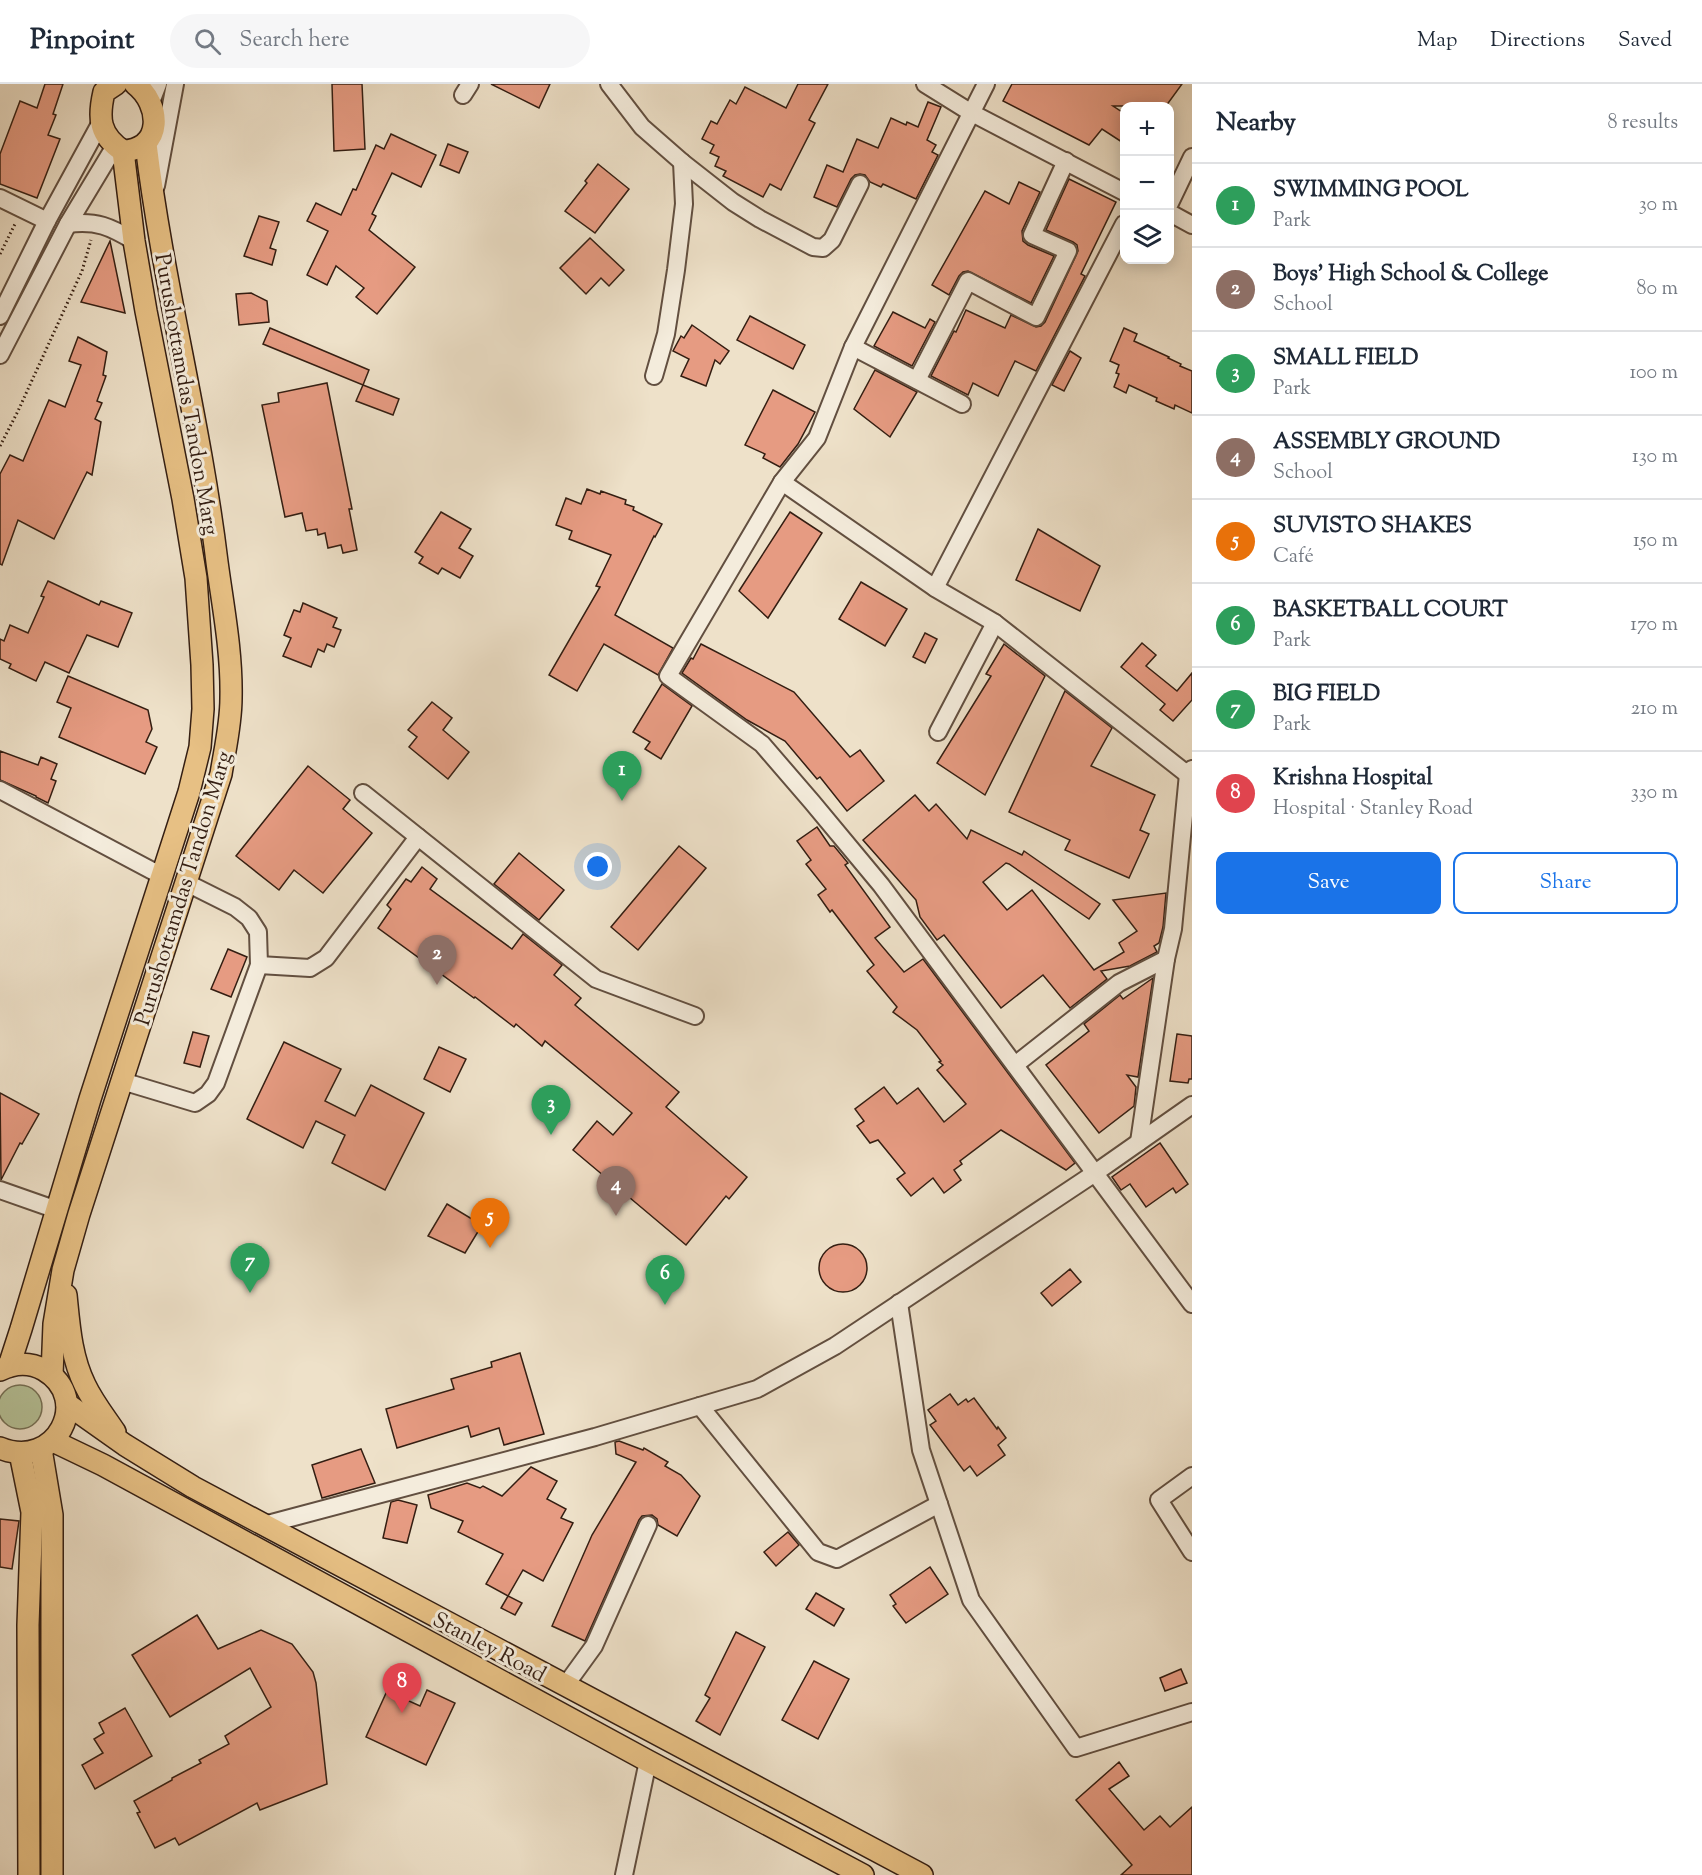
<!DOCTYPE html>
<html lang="en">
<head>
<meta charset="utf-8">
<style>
  :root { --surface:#fff; --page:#f6f6f7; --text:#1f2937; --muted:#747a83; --line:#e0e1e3; --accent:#1a73e8 }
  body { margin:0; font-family:"Sorts Mill Goudy",serif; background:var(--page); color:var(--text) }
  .controls { position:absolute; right:18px; top:18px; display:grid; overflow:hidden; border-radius:12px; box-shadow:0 3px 15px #0003 }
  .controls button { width:54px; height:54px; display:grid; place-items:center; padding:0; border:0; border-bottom:2px solid var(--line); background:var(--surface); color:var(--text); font:30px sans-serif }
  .you { position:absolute; left:598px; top:783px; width:21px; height:21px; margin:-15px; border:4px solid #fff; border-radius:50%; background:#1a73e8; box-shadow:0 0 0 9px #1a73e833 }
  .badge { display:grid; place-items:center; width:39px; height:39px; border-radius:50%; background:var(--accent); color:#fff; font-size:20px; font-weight:700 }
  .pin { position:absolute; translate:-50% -50px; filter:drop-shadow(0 2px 3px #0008) }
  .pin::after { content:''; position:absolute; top:32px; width:21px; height:18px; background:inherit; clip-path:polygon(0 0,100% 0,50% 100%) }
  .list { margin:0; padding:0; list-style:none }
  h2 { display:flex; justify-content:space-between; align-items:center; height:78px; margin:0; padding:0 24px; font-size:26px }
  h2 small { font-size:20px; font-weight:400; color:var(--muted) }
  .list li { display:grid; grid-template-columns:39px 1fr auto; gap:18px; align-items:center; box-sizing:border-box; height:84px; padding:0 24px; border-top:2px solid var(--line) }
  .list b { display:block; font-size:22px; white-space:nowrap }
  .list p { margin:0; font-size:20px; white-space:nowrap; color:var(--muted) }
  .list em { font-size:20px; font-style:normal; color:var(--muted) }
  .actions { display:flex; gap:12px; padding:18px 24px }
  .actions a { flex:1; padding:14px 0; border:2px solid var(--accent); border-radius:12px; text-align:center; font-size:21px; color:var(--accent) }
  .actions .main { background:var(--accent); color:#fff }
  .icon { flex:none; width:33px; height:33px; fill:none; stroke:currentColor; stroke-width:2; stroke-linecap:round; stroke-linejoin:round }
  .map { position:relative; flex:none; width:1192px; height:1791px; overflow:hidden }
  header { display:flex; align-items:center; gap:36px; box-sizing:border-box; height:84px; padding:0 30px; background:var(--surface); border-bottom:2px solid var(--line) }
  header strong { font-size:28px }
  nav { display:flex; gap:33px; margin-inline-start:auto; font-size:21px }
  .search { width:420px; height:54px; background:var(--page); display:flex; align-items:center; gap:15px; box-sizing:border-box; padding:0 21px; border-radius:33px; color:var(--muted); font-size:22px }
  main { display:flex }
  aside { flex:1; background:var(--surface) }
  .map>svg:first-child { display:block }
  .green { fill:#b6c399; stroke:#757056; stroke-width:1.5 }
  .building { fill:#e69b82; stroke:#341e12; stroke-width:1.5 }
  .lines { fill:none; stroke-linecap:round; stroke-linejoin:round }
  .minor-casing { stroke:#624f40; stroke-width:20 }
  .major-casing { stroke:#341e12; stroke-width:24 }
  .path { stroke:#341e12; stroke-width:3; stroke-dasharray:1.5 3; stroke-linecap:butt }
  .minor { stroke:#f4ecdc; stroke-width:16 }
  .major { stroke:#e7c084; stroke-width:21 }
  .labels { text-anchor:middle; stroke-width:6; stroke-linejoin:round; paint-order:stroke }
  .street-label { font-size:22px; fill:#341e12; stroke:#f4ecdc }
</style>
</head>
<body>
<header>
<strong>Pinpoint</strong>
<div class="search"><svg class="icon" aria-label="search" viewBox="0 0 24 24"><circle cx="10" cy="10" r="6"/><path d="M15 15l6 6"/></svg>Search here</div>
<nav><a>Map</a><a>Directions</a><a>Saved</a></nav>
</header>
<main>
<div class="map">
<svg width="1192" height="1791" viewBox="0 0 1192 1791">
  <rect width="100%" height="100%" fill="#eee1c9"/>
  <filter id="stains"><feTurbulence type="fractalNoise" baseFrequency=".00333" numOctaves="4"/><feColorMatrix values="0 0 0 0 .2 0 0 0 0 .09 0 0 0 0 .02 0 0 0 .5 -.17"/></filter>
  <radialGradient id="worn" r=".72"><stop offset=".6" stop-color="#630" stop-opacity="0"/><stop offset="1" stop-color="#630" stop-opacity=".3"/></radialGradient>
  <circle class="green" cx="20" cy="1323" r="22"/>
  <g class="building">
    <polygon points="45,0 63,0 53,30 56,31 48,51 60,55 37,114 0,100 0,70 20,17 37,24"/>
    <polygon points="332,0 362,0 365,65 334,67"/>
    <polygon points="491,0 550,0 539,24"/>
    <polygon points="798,0 828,0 809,36 815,39 781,106 770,100 763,113 723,92 726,87 715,82 719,73 710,69 714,61 702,55 711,37 717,40 730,16 736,20 745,3 786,24"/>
    <polygon points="1012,0 1182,0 1166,22 1113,22 1125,30 1125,60 1102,45 1089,61 1003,17"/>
    <polygon points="928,18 941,23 927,56 936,61 932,68 938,71 916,115 883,100 881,103 870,98 865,91 860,90 855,91 851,95 837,123 814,113 827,81 843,88 857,55 878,64 891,34 906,41 907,38 918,43"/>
    <polygon points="391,50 436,71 421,103 392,89 372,130 376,132 369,146 415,183 377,230 356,213 364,204 336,182 327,201 307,191 328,147 307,137 316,119 341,131 353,105 356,106 376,61 384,65"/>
    <polygon points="448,60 468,68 459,89 440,81"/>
    <polygon points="598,80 629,105 595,149 565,127 587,99 585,97"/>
    <polygon points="1069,95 1116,118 1081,190 1085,192 1036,287 1015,277 998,312 973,299 968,311 931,292 954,247 956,248 966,226 1005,244 1011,231 1036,243 1041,242 1045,238 1078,167 1077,161 1073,158 1046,146"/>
    <polygon points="1019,98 1040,108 1022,147 1023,157 1028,161 1054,172 1031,219 968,187 963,188 959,192 949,211 932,201 985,107 1009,120"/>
    <polygon points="259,132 279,138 270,164 276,166 272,181 244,172"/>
    <polygon points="590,154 624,186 609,202 601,194 586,210 560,184"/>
    <polygon points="110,157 125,229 81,218"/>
    <polygon points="251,209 267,217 269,238 239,241 236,210"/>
    <polygon points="893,228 925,244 930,235 935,238 912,282 874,262"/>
    <polygon points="750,232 805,261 793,285 737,256"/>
    <polygon points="692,241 729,267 720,280 715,276 706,302 681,292 689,275 673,267 681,252 684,254"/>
    <polygon points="270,244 369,286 363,301 263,260"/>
    <polygon points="1124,244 1137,250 1134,257 1169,273 1168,274 1181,280 1180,282 1192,287 1192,329 1175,321 1174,325 1156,317 1157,314 1129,301 1126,309 1114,303 1119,290 1116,289 1119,281 1110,277"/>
    <polygon points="78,253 107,268 103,291 106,292 97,317 102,319 95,335 101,338 92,391 87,388 54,455 18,436 2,481 0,480 0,390 10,371 23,377 49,316 65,323 81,281 69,277"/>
    <polygon points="1070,267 1081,274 1064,307 1052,301"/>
    <polygon points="875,286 917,308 890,353 854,325"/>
    <polygon points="327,299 352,425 349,425 357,466 343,469 341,461 328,464 325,449 318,451 317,445 306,447 302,429 285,433 262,321 279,318 278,309"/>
    <polygon points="363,301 399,315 393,331 356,317"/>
    <polygon points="773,306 815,328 798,360 780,383 763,374 765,370 745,361"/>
    <polygon points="587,405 600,410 601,407 626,416 625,420 634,423 633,426 662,440 655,453 654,452 615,531 673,564 658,591 604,560 577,607 549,591 600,503 596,502 611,471 569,455 572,447 556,441 566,414 581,420"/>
    <polygon points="441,428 471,445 459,464 473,472 460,494 442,484 438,490 419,479 423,473 415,468"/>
    <polygon points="790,428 822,449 768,534 739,507"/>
    <polygon points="1038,445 1100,482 1080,527 1016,496"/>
    <polygon points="48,497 99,521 101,517 132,529 118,563 87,551 69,589 45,578 36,597 9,584 11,580 0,575 0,555 4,557 10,541 28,549 44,513 41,512"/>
    <polygon points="861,498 907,525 885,562 839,535"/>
    <polygon points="303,519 337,534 333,543 341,546 334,563 327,560 324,568 318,565 311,583 283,572 291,554 284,551 294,526 300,528"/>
    <polygon points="925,549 937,555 925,579 913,573"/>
    <polygon points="1142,559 1156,571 1146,582 1177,607 1192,589 1192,616 1173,637 1160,626 1165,620 1121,583"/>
    <polygon points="701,560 794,608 850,673 860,666 884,697 847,727 820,693 817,695 785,657 747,636 682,589 691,574 693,575"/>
    <polygon points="1004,560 1045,592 985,711 937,679 991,592 986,590"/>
    <polygon points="68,592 148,626 152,645 146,658 157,663 145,690 59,653 71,624 57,618"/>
    <polygon points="662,600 692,622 661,675 645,665 650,658 633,648"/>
    <polygon points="1065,607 1112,644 1091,682 1155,711 1140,746 1149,750 1129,794 1065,766 1070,756 1009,728"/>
    <polygon points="432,618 452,634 443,646 469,668 448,695 409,663 417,653 408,646"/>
    <polygon points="0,667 38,681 41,673 57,680 51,695 56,697 48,719 36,713 36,712 0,696"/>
    <polygon points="308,682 350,716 343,725 372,749 323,809 294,786 279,806 236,772"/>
    <polygon points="915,711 929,727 936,720 967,755 971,746 1022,771 1024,767 1100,820 1089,835 1009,780 1006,779 983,798 1007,826 1032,806 1094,886 1124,868 1119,859 1137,847 1113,816 1166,809 1163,843 1159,859 1154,862 1157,868 1130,882 1101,887 1107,895 1070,924 1043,891 1001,924 944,851 937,856 920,833 916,816 863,756"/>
    <polygon points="817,743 830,762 834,762 848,779 845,781 890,843 875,854 904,888 923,875 1075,1079 1066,1086 1001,1046 960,1077 962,1080 954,1086 961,1096 944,1109 933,1094 911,1112 897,1095 905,1089 878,1056 870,1059 857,1042 864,1037 855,1025 884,1003 897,1020 918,1004 944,1038 966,1020 937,986 943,981 939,978 941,977 917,946 893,928 897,923 867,887 874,881 832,826 830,828 818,811 826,805 806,780 811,776 797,757"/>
    <polygon points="679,762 706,784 638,866 611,843"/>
    <polygon points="519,769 564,806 539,836 494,800"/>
    <polygon points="422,783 437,795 430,805 512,865 523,850 562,881 554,891 581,914 575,921 679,1008 666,1023 747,1093 729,1115 726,1112 686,1161 573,1066 597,1037 613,1051 632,1029 545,957 542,962 516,940 514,943 475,913 474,914 378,844 391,825 387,821 406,795 411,798"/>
    <polygon points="228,865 247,873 231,913 211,905"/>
    <polygon points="1153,894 1138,993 1127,991 1136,1003 1134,1022 1099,1049 1046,981 1089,947 1084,940 1120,911 1123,915"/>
    <polygon points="193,948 209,952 200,983 184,979"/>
    <polygon points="1177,950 1192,952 1192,995 1189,995 1188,999 1170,997"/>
    <polygon points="284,958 341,985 325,1017 355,1032 371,1001 424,1029 385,1106 332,1079 345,1051 316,1037 303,1064 247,1035"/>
    <polygon points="439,963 466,975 450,1008 424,995"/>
    <polygon points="0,1009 39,1030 22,1060 20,1059 1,1096"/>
    <polygon points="1160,1059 1188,1100 1176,1109 1173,1104 1146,1123 1130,1100 1121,1106 1112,1093"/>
    <polygon points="447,1120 482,1141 465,1169 428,1152"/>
    <circle cx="843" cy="1184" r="24"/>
    <polygon points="1070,1185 1081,1198 1052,1222 1041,1209"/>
    <polygon points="520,1269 544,1350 504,1361 499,1344 471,1353 468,1342 397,1364 386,1325 454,1305 451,1295 492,1283 491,1278"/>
    <polygon points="950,1310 958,1321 966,1315 968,1318 974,1314 997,1345 998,1343 1006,1354 998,1361 1005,1371 977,1392 970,1382 964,1387 930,1341 936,1337 928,1326"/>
    <polygon points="619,1357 643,1366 644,1364 668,1378 665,1382 681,1391 700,1412 677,1452 658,1441 657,1435 652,1431 642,1432 639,1436 585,1557 552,1542 592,1451 636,1378 616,1370 615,1358"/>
    <polygon points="361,1365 375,1399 322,1414 312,1381"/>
    <polygon points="531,1383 557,1397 547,1415 566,1425 561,1434 573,1439 543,1497 523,1486 508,1512 486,1500 503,1470 458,1448 463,1437 431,1424 428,1411 467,1399 480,1404 483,1402 502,1412"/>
    <polygon points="398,1416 417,1421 407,1459 383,1454 391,1418"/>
    <polygon points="0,1435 19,1437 12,1485 0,1483"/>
    <polygon points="788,1448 799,1461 776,1482 764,1468"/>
    <polygon points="930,1483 948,1510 906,1539 893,1522 896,1520 890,1511"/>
    <polygon points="816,1509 844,1525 834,1542 806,1525"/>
    <polygon points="508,1512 522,1519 515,1531 501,1524"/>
    <polygon points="197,1531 218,1565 261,1546 292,1560 313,1588 316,1599 327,1700 260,1726 257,1719 179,1761 175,1754 155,1764 137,1729 140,1728 134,1717 172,1696 172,1694 201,1679 199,1676 229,1660 225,1652 271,1623 250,1584 170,1633 132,1571"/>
    <polygon points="736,1548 765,1563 720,1651 696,1637 710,1614 705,1611"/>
    <polygon points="814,1577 849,1595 818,1655 782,1636"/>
    <polygon points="1181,1585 1187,1599 1165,1607 1160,1594"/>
    <polygon points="427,1606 455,1619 426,1681 366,1653 387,1607 420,1622"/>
    <polygon points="125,1624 152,1672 95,1705 82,1681 103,1669 94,1655 104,1649 99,1639"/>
    <polygon points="1119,1678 1129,1692 1109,1705 1144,1746 1160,1732 1170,1743 1192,1723 1192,1791 1121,1791 1132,1781 1076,1716"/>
  </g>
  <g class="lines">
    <g class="minor-casing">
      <g id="minor">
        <polyline points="609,0 642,43 682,78 733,118 760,135 813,163 823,164 832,156 860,100"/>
        <polyline points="925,0 970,28 1124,108"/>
        <polyline points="986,0 853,263 817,354 782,398 668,592 762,660 812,718 881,801 1192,1220"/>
        <polyline points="463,11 470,0"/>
        <polyline points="151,18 158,0"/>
        <polyline points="156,102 175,0"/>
        <polyline points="0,114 47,137"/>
        <polyline points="1170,119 1192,73"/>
        <polyline points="1170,129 1192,141"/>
        <path d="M68 140C96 136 111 143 134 157"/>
        <polyline points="0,232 47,137 101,38"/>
        <polyline points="853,263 962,320"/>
        <polyline points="0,271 68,140 115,62"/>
        <polyline points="654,292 666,250 676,186 684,120 682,78"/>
        <polyline points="917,296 968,197 1036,233 1068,167 1032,151 1066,77"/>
        <polyline points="782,398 935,504 995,539 1192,694"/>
        <polyline points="935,504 1124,140"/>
        <polyline points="938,648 995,539"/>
        <polyline points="0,706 162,792"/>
        <polyline points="363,709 596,895 695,932"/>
        <polyline points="259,881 310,884 326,874 418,753"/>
        <polyline points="1015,981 1119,899 1166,875"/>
        <polyline points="122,997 195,1019 208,1010 216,999 259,881 258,848 249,834 235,823 187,799"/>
        <polyline points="1139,1058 1166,875 1173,845 1188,690 1192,685"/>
        <polyline points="0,1106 57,1126"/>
        <polyline points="899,1219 921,1366 971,1516 1076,1664 1192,1628"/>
        <polyline points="700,1322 818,1468 837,1475 939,1420"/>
        <polyline points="1192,1392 1159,1416 1192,1468"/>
        <polyline points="264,1441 595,1353 757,1305 835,1262 1095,1089 1192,1021"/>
        <polyline points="565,1602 594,1562 648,1441"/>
        <polyline points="624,1791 648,1677"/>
      </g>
    </g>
    <g class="major-casing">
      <g id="major">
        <path d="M116 0 104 8C98 34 99 51 123 67 164 65 161 20 135 0"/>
        <path d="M66 1211C69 1241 71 1273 85 1301 93 1318 105 1333 115 1348"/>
        <polyline points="9,1282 21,1245 90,1015 189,708 200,663 203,625 202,581 196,494 183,415 146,227 134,157 123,67"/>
        <path d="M0 1286C14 1279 30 1278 44 1286 93 1315 56 1387 0 1364"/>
        <path d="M52 1291 54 1240 63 1186 79 1130 221 690C225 665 231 640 231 614 232 568 223 523 217 478 200 337 163 200 146 60"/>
        <polyline points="67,1320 125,1361 193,1403 922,1791"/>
        <polyline points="53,1357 103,1381 648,1677 863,1791"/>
        <polyline points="41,1365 52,1431 52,1791"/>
        <polyline points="20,1369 32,1428 28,1541 29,1791"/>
      </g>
    </g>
    <g class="path">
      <polyline points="0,170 15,140"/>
      <polyline points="0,362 18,327 82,187 91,156"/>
    </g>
    <use href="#minor" class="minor"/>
    <use href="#major" class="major"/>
  </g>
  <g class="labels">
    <g class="street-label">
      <text transform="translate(188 310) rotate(80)" y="8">Purushottamdas Tandon Marg</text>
      <text transform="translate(182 804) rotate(-73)" y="8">Purushottamdas Tandon Marg</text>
      <text transform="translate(490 1562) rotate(28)" y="8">Stanley Road</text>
    </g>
  </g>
  <rect width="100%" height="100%" filter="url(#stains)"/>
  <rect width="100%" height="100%" fill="url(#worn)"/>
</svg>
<div class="controls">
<button>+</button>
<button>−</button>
<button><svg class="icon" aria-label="layers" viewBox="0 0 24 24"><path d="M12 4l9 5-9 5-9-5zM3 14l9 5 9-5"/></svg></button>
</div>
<div class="you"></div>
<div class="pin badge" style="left:622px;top:717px;background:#2e9e5b">1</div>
<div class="pin badge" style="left:437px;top:901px;background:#8d6e63">2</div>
<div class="pin badge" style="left:551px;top:1051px;background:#2e9e5b">3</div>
<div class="pin badge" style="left:616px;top:1132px;background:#8d6e63">4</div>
<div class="pin badge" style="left:490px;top:1164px;background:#e8710a">5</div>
<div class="pin badge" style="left:665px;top:1221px;background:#2e9e5b">6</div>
<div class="pin badge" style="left:250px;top:1209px;background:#2e9e5b">7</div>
<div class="pin badge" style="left:402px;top:1629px;background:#e0444e">8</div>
</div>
<aside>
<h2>Nearby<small>8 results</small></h2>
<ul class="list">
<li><span class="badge" style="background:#2e9e5b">1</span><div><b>SWIMMING POOL</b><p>Park</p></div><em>30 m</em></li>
<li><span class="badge" style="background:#8d6e63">2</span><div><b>Boys' High School &amp; College</b><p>School</p></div><em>80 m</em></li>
<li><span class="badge" style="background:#2e9e5b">3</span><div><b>SMALL FIELD</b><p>Park</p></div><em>100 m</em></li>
<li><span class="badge" style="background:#8d6e63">4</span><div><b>ASSEMBLY GROUND</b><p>School</p></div><em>130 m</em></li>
<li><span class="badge" style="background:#e8710a">5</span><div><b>SUVISTO SHAKES</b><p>Café</p></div><em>150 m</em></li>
<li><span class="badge" style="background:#2e9e5b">6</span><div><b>BASKETBALL COURT</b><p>Park</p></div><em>170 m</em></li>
<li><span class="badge" style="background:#2e9e5b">7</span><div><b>BIG FIELD</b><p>Park</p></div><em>210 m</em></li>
<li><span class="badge" style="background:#e0444e">8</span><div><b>Krishna Hospital</b><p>Hospital · Stanley Road</p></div><em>330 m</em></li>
</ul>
<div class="actions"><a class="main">Save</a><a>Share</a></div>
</aside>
</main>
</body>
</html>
